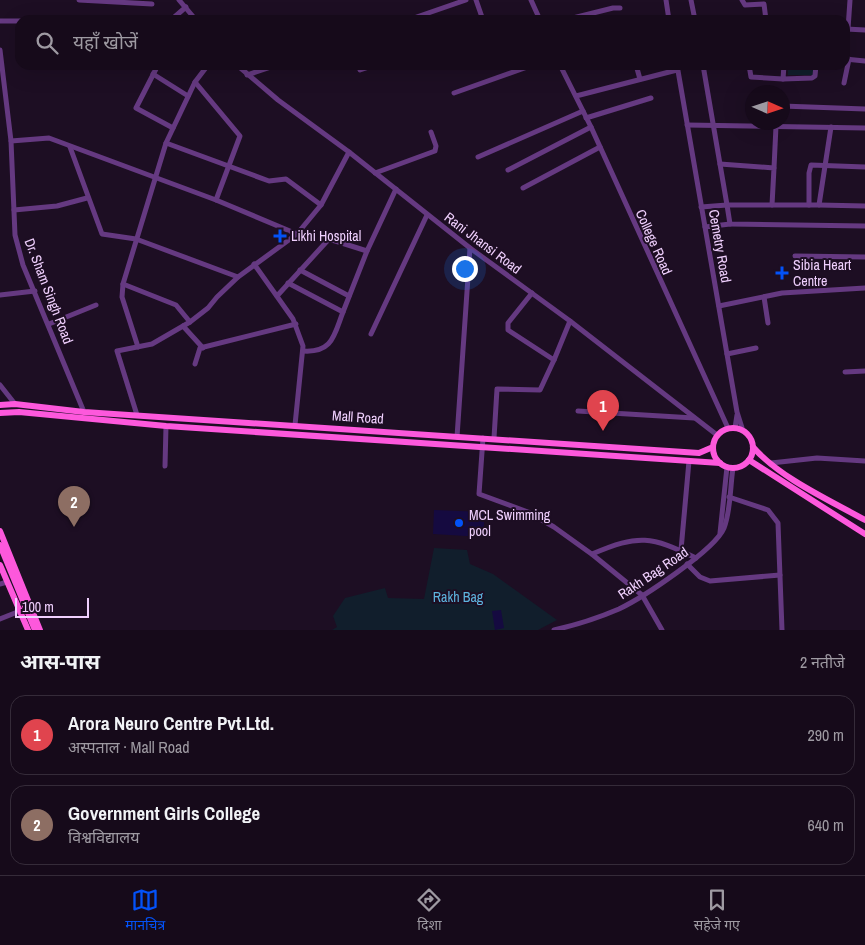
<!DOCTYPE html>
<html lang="hi">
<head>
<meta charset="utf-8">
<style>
  :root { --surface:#160a1a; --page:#231827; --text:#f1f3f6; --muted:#9e9aa2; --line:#352b39; --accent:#0352f8 }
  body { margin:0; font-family:"Archivo Narrow","Noto Sans Devanagari",sans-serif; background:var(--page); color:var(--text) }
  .compass { position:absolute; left:745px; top:85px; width:45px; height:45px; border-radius:50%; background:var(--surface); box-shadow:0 5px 20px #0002; rotate:93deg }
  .scale { position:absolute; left:15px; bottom:12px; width:74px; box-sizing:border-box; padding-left:5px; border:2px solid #f0d0fe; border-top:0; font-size:14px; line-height:18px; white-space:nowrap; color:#f0d0fe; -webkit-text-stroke:4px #1d0e23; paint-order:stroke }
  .you { position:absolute; left:464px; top:268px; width:18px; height:18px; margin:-12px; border:4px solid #fff; border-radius:50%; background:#1a73e8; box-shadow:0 0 0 8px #1a73e833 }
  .badge { display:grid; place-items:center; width:32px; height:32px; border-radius:50%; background:var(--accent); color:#fff; font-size:16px; font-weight:700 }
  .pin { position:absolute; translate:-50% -41px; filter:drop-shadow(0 1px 2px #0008) }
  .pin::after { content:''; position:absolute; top:26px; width:18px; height:15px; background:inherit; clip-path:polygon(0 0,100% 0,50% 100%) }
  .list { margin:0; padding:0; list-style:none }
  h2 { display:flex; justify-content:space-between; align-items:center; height:65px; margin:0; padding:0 20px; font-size:21px }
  h2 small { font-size:16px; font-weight:400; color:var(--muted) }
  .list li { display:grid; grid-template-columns:32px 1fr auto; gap:15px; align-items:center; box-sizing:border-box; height:80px; margin:0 10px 10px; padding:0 10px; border:1px solid var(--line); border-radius:15px }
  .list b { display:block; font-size:19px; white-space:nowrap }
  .list p { margin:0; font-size:16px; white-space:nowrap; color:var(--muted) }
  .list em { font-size:16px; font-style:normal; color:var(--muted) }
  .icon { flex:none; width:28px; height:28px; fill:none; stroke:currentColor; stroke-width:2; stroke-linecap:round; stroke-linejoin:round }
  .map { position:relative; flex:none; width:865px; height:630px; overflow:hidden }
  .search { position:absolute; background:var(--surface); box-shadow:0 5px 20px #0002; left:15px; right:15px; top:15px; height:55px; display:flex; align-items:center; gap:12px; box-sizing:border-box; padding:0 18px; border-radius:15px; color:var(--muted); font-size:19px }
  .sheet { height:245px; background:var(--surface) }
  nav { display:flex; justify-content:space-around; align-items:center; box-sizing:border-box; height:70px; border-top:1px solid var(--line); background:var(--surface); font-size:14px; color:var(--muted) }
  nav a { display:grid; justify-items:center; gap:2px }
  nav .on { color:var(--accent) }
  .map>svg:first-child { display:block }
  .green { fill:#111e2c }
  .water { fill:#150a40 }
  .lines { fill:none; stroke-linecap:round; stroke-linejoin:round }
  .minor { stroke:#653981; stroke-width:5 }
  .major { stroke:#fd58dc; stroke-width:6 }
  .poi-dot { fill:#0352f8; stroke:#1d0e23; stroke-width:2 }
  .labels { text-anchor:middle; stroke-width:4; stroke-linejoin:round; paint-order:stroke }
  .poi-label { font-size:14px; fill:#f0d0fe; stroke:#1d0e23; text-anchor:start }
  .street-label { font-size:14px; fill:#f0d0fe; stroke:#1d0e23 }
  .park-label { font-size:14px; fill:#5db4de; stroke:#1d0e23 }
</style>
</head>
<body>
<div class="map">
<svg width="865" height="630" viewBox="0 0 865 630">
  <rect width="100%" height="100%" fill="#1d0e23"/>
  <g class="green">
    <rect x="788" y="65" width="25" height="10"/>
    <polygon points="434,548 467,550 470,564 493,574 557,620 538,630 332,630 337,627 333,616 345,598 385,588 388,598 424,599"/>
  </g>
  <g class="water">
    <polygon points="434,510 485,512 483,537 433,534"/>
    <polygon points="501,610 504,628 495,630 492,611"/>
  </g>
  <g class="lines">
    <g class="minor">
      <polyline points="79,0 152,4"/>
      <polyline points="179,0 196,20"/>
      <polyline points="476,0 483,20"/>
      <polyline points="531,0 540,20"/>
      <polyline points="666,0 669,20"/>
      <polyline points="691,0 695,20"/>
      <polyline points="742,0 745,5 764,4 766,20"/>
      <polyline points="171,20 186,7"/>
      <polyline points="408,20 466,0"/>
      <polyline points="565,20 613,8 620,8"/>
      <polyline points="0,21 20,21"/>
      <polyline points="846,29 865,30"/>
      <polyline points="848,29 850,0"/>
      <polyline points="0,50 11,141 15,235 23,265 84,412"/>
      <polyline points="845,59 865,61"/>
      <polyline points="158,65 136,108 173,128"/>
      <polyline points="237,65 278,100 349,152 470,248 570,321 717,435"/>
      <polyline points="560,65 591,127 728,428"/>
      <polyline points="636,65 640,79"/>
      <polyline points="677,65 737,412 743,431"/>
      <polyline points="703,65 727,205 809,205 809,173 811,165 865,167"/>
      <polyline points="749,65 751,77 783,79"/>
      <polyline points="756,65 784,66"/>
      <polyline points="784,65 783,79 812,78 815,76 816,65"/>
      <polyline points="360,70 375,65"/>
      <polyline points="153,74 188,96"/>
      <polyline points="247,75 277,65"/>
      <polyline points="195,82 240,136 216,200"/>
      <polyline points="844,83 849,59"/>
      <polyline points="454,93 533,65"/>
      <polyline points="576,96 677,70"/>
      <polyline points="782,106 865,109"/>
      <polyline points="586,118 651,98"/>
      <polyline points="687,125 865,128"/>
      <polyline points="11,141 49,138 216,200 297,234"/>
      <polyline points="166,143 269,181 286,179 321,205"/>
      <polyline points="70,147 102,234 136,239 238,277"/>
      <polyline points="478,157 583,111"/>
      <polyline points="720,164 774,168 772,205"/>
      <polyline points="774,168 776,126"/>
      <polyline points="508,170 591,127"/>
      <polyline points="375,173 435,151 436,146 431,132"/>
      <polyline points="523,188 600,147"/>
      <polyline points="809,205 819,205 831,127"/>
      <polyline points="819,205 865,206"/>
      <polyline points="701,207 727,205 730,224 865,226"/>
      <polyline points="14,210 57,206 87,198"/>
      <polyline points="705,227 730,224"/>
      <polyline points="795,256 865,257"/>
      <polyline points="254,264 293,319 303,346 295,425"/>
      <polyline points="300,270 349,296"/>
      <polyline points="288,283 343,312 367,251"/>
      <polyline points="123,284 176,305 190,322"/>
      <polyline points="532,293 508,323 508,330 554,360 570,321"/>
      <polyline points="0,295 35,291"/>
      <polyline points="277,296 329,239 367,251 396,189"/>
      <polyline points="764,297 768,323"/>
      <polyline points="719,306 782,293 865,288"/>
      <polyline points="49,324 96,305"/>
      <polyline points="183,326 203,348"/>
      <polyline points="371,334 427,215"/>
      <polyline points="138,347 122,297 123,284 166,143 195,82 208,65"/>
      <path d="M303 351C333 353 334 335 343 312"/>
      <polyline points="727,354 756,348"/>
      <polyline points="195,364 200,348 296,324"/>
      <polyline points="845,372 865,371"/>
      <polyline points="0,385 15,404"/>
      <polyline points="578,411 694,418"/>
      <polyline points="137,415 117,351 152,344 190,322 208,308 217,297 238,277 297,234 321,205 349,152"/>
      <polyline points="735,428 737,415"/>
      <polyline points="457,437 470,248"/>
      <polyline points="483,438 479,494 528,512 554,527 593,555 642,595 662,630"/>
      <polyline points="494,438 497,389 540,390 554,360"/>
      <polyline points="771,463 817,458 865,461"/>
      <polyline points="165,466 166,426"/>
      <polyline points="729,497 768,510 778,523 782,630"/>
      <polyline points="720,533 727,467"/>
      <polyline points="681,550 689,461"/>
      <path d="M592 554C639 534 651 536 696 558"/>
      <polyline points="687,564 700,577 710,581 780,575"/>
      <polyline points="0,584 7,582"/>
      <polyline points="0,619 20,611"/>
      <path d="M554 630C576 625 598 618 619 609 642 598 715 550 724 528 731 510 730 487 733 468"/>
    </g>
    <g class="major">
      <polyline points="0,405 15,404 84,412 699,453 713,447"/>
      <polyline points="0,413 19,412 166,426 720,463"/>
      <circle cx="733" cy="448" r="20"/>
      <path d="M753 447C780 478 829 500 865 520"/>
      <polyline points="749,460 865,534"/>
      <polyline points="0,531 40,630"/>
      <polyline points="0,545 35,630"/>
      <polyline points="0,565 28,630"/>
    </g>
  </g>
  <g class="poi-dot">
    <path d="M277.5 228.5h5v5h5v5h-5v5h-5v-5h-5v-5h5z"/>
    <path d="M779.5 265.5h5v5h5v5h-5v5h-5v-5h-5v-5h5z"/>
    <circle cx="459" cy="523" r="5"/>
  </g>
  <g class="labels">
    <g class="poi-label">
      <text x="291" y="241">Likhi Hospital</text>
      <text x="793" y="270">Sibia Heart<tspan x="793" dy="16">Centre</tspan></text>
      <text x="469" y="520">MCL Swimming<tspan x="469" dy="16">pool</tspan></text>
    </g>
    <g class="street-label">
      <text transform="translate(654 242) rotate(66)" y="5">College Road</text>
      <text transform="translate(483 243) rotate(37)" y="5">Rani Jhansi Road</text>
      <text transform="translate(720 246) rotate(80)" y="5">Cemetry Road</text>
      <text transform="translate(49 291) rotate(69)" y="5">Dr. Sham Singh Road</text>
      <text transform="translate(358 417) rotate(4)" y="5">Mall Road</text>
      <text transform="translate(653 573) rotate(-34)" y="5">Rakh Bag Road</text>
    </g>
    <g class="park-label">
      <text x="458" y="602">Rakh Bag</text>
    </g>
  </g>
</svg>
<svg class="compass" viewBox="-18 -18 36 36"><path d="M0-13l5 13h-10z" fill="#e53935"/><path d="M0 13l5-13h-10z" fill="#9e9aa2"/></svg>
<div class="scale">100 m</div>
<div class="you"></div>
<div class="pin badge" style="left:603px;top:431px;background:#e0444e">1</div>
<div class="pin badge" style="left:74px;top:527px;background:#8d6e63">2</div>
<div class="search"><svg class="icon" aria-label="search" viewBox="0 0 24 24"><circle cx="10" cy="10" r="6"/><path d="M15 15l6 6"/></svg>यहाँ खोजें</div>
</div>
<section class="sheet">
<h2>आस-पास<small>2 नतीजे</small></h2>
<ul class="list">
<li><span class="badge" style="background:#e0444e">1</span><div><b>Arora Neuro Centre Pvt.Ltd.</b><p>अस्पताल · Mall Road</p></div><em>290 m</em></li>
<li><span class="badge" style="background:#8d6e63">2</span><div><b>Government Girls College</b><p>विश्वविद्यालय</p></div><em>640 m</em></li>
</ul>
</section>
<nav>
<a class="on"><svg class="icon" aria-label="map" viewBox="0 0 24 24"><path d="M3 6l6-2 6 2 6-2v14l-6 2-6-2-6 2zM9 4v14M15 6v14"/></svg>मानचित्र</a>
<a><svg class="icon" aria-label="directions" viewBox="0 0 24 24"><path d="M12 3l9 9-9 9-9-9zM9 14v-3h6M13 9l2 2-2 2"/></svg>दिशा</a>
<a><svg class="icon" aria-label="saved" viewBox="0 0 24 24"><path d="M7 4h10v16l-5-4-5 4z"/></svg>सहेजे गए</a>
</nav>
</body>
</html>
